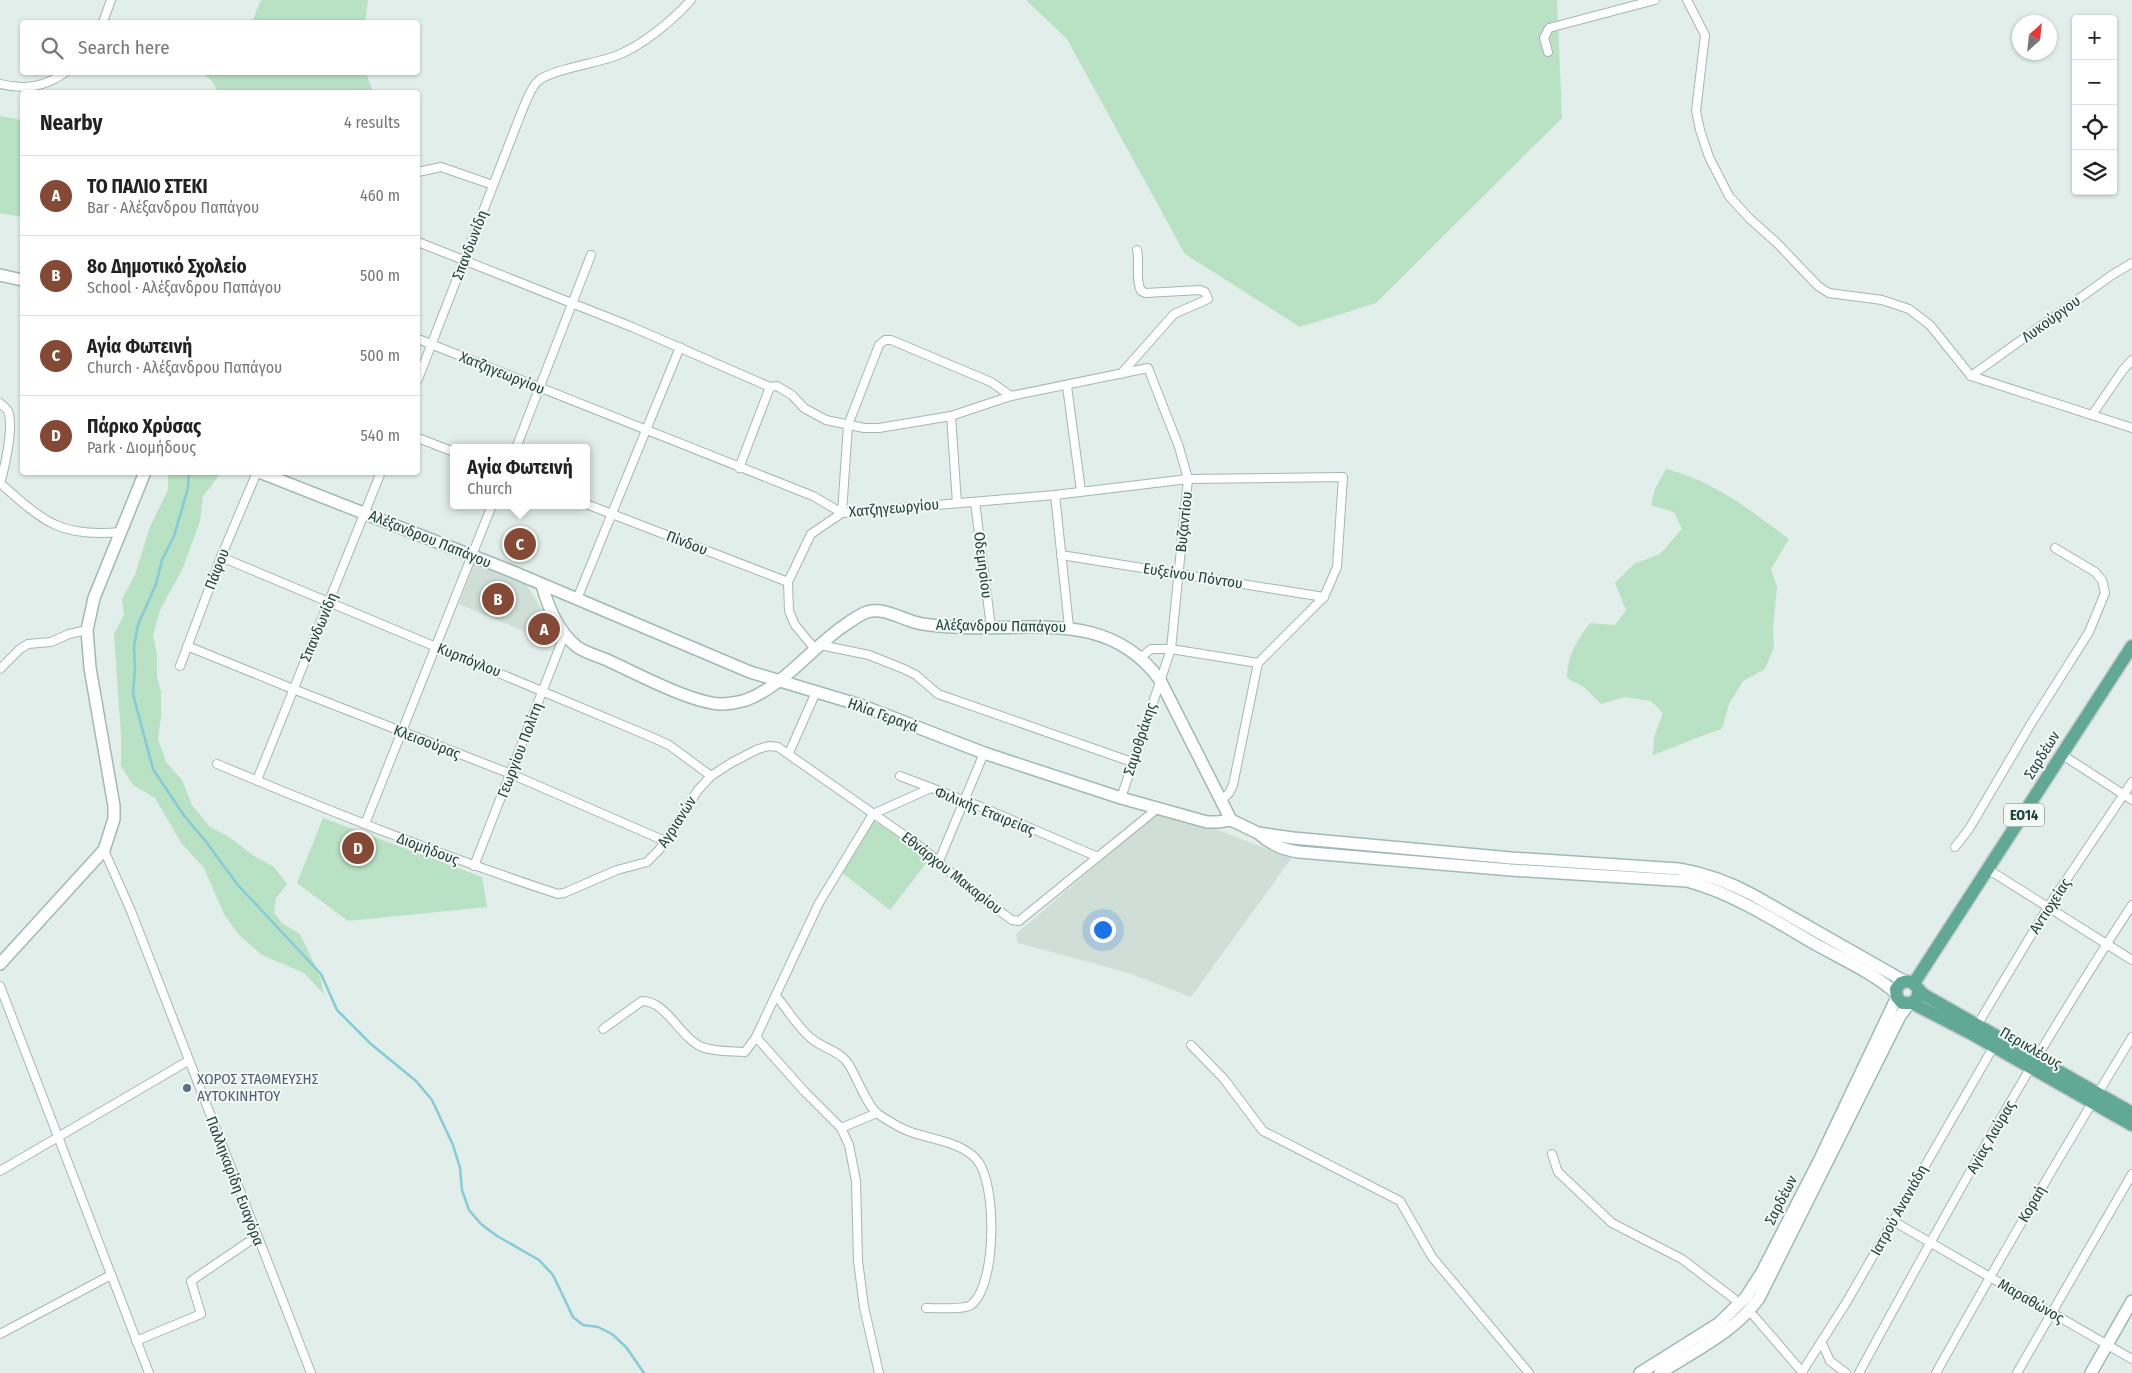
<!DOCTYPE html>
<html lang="en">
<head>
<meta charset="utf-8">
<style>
  :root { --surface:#fff; --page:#f6f6f6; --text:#222; --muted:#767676; --line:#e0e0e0; --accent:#854a36 }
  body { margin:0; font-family:"Fira Sans Condensed",sans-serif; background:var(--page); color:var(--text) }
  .controls { position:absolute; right:15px; top:15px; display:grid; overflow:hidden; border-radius:5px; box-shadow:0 1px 4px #0004 }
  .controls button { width:45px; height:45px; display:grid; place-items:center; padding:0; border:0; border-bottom:1px solid var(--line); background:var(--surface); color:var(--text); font:25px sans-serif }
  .compass { position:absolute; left:2012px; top:15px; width:45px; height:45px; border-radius:50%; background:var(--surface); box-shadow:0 1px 4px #0004; rotate:27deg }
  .you { position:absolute; left:1102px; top:929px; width:18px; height:18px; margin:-12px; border:4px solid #fff; border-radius:50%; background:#1a73e8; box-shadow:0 0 0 8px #1a73e833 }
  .badge { display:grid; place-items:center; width:32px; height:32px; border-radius:50%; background:var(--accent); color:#fff; font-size:16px; font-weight:700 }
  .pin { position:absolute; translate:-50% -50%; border:2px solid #fff; box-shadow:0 1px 5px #0006 }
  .popup { position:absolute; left:450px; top:444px; width:140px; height:65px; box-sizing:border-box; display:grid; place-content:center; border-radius:5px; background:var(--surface); filter:drop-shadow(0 1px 4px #0005); font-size:16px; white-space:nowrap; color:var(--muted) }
  .popup b { font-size:19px; color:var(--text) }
  .popup::after { content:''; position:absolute; left:50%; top:100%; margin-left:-10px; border:10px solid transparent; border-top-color:var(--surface) }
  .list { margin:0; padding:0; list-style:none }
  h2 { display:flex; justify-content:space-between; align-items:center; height:65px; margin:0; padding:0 20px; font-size:21px }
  h2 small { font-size:16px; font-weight:400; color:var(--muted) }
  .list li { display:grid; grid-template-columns:32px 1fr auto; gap:15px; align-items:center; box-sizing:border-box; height:80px; padding:0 20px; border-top:1px solid var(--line) }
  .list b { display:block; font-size:19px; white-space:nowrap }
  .list p { margin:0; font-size:16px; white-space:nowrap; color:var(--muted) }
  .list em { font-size:16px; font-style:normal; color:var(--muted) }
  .icon { flex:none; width:28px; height:28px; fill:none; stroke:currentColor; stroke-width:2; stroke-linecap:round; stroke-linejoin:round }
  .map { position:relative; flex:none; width:2132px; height:1373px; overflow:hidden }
  .search { position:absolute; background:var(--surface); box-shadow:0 1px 4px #0004; left:20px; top:20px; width:400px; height:55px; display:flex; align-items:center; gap:12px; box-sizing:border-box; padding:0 18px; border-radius:5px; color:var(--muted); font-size:19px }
  .panel { position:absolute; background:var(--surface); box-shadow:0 1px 4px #0004; left:20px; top:90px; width:400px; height:385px; border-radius:5px }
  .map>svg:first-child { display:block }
  .built { fill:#d0ded8 }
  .green { fill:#b9e1c4 }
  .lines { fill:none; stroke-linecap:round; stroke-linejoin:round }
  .stream { stroke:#85cbd8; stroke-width:2.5 }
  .street-casing { stroke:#a4b7b0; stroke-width:10 }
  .secondary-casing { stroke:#9fbbb1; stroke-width:14 }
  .primary-casing { stroke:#c1cac7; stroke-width:15 }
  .street { stroke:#fff; stroke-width:8 }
  .secondary { stroke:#fff; stroke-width:11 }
  .primary { stroke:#62a896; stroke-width:12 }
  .service-dot { fill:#5c6f8a; stroke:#f3faf6; stroke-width:2 }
  .labels { text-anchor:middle; stroke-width:4; stroke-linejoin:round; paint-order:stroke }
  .shield { fill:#f3faf6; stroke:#5f7871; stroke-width:1 }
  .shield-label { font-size:14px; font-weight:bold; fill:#204138 }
  .street-label { font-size:15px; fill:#204138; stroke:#f3faf6 }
  .service-label { font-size:15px; fill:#4e5e75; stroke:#f3faf6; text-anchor:start }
</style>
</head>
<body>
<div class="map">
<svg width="2132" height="1373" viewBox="0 0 2132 1373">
  <rect width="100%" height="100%" fill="#e2eee9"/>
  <g class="built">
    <polygon points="475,561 523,579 557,635 558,643 555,644 459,604"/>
    <polygon points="1157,813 1221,831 1277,853 1293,856 1191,997 1129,973 1018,943 1016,934"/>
  </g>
  <g class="green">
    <polygon points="261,0 368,0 365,22 252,22"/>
    <polygon points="1026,0 1557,0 1562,118 1376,303 1300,327 1185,254 1067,39"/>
    <polygon points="202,73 366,73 373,92 218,92 212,81"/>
    <polygon points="0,116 22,120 22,217 0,213"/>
    <path d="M1666 469C1714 481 1750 510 1789 539L1771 569 1777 587 1773 627 1774 647 1765 669 1743 681 1729 704 1722 729C1698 736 1676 747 1653 755L1654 737 1663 713 1651 701 1625 697 1601 704 1584 687 1567 678C1568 654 1576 642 1590 623L1615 625 1626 610 1615 583 1634 564 1660 554 1682 529 1674 512 1651 505 1655 489Z"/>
    <polygon points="168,473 221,473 203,496 200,521 183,568 160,610 153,635 157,655 157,677 161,692 161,717 158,739 166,762 182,780 192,805 209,826 229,837 254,856 274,867 287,884 276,898 274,913 283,924 300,934 320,976 324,994 304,973 262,955 240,936 225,916 204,868 182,844 155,798 133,785 121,766 121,736 114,634 124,615 122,599 135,575 150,527 168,490"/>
    <polygon points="323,818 482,877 487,907 348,921 297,883"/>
    <polygon points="873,820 930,858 890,910 841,872"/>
  </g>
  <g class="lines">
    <polyline class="stream" points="189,472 188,488 174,536 162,560 156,584 138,625 134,646 135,669 133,694 153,769 185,817 204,839 237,884 321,974 337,1010 371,1044 416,1081 432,1100 453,1145 460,1168 462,1190 469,1210 481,1224 497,1236 539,1260 553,1275 573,1317 583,1325 598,1327 612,1334 626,1347 644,1373"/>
    <g class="street-casing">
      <g id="street">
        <polyline points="1687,0 1705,35 1696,111 1700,130 1709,157 1729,196 1749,218 1777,243 1818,286 1829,293 1882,300 1909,309 1930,325 1971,376"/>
        <polyline points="103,22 111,0"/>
        <polyline points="1548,52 1544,38 1549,28 1655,0"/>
        <path d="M0 84C25 90 45 87 66 72"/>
        <polyline points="418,172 441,167 493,185"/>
        <polyline points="418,242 632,327 770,387 777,386 792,395 804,408 826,420 864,428 879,428 951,416 1011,396 1148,368 1179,447 1188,479 1171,649 1121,798"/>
        <polyline points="418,339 813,496 842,513 1055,495 1188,479 1343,477 1337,567 1324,597 1258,663 1233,785 1229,793 1222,800"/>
        <path d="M1121 374 1174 314 1208 299 1205 292 1200 290 1146 293 1141 291C1135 279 1140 263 1137 250"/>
        <polyline points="1971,376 2112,275 2132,263"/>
        <polyline points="1971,376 2132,428"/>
        <path d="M418 379 522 111C526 102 531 87 538 81 552 69 599 63 618 55 643 45 673 20 691 0"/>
        <polyline points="1067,386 1081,491"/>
        <path d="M0 403C2 405 7 409 8 411 14 427 5 467 0 483 43 521 60 538 121 532"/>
        <polyline points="2092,415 2123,370 2132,360"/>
        <polyline points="951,416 957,503"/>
        <polyline points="418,438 454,452"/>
        <polyline points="516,448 591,255"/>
        <polyline points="739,468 770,387"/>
        <polyline points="1055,495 1069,627"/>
        <polyline points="975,502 991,627"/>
        <polyline points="586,504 788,582"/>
        <polyline points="1061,555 1324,597"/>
        <polyline points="221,557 649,736 669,745 711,776"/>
        <polyline points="577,599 680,347"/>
        <polyline points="820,645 869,655 904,669 916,675 938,694 1132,762"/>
        <polyline points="187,646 293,689 511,774 665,841"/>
        <polyline points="815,649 795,625 789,611 788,582 811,534 842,513 848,425 879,345 885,340 891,340 991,382 1011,396"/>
        <polyline points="1140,658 1151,649 1171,649 1258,663"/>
        <polyline points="180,666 221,557 257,472"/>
        <polyline points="0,669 20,649 28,644 51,642 69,634 87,630"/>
        <polyline points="789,753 816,692"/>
        <polyline points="2061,754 2132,800"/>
        <path d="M217 764C330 811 442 856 558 894L564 893 617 870 647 862 659 850 698 790 711 776 731 763 758 749 769 746 778 747 921 847 976 894 1012 920 1019 921 1158 808"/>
        <polyline points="900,776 979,806 1098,857"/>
        <polyline points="257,780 381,472"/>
        <polyline points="873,814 931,788"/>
        <polyline points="365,824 492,505"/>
        <polyline points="1955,847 1969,829 2032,722 2089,632 2105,593 2102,580 2095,572 2055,548"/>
        <polyline points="104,850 131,911 311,1373"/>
        <polyline points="939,861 984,753"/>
        <polyline points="474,866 562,641 568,637"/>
        <polyline points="1989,870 2132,960"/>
        <polyline points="0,986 149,1373"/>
        <path d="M776 996C788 1010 798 1028 812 1039 823 1048 839 1051 847 1062 856 1074 866 1105 878 1114 887 1120 901 1129 911 1132 933 1140 962 1142 977 1160 997 1183 997 1286 971 1305 963 1310 937 1308 926 1308"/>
        <polyline points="1976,1027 2048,907 2132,782"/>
        <path d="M603 1029 642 1001C667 1001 680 1038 702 1047 715 1052 731 1051 745 1052L756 1037 819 903 873 814"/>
        <polyline points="756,1037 804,1091 841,1128 849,1145 856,1181 858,1261 864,1307 879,1373"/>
        <polyline points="1191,1045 1224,1079 1263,1131 1400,1201 1432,1257 1529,1373"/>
        <polyline points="841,1128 877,1113"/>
        <polyline points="1552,1154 1558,1172 1612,1223 1682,1259 1733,1298"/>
        <polyline points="0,1171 188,1061"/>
        <polyline points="1893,1221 2132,1359"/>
        <polyline points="1754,1316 1803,1373"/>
        <polyline points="0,1334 111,1275"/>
        <polyline points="136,1341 201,1314 191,1281 257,1236"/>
        <polyline points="1822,1343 1830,1361 1846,1373"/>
        <polyline points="1802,1372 1846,1303 1994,1046"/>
        <path d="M1859 1373C1945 1214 2033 1056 2132 905"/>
        <path d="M1936 1373C1999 1260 2064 1148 2132 1037"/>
        <polyline points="2017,1373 2132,1174"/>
      </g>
    </g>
    <g class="secondary-casing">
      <g id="secondary">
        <polyline points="0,275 22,280"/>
        <polyline points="259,472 511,571 750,672 860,705 984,753 1121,798 1207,822 1218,822 1231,820"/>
        <path d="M542 585C548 607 558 631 576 646 585 653 598 656 607 660 636 673 689 702 720 704 727 704 739 702 746 700 785 685 811 648 845 625 852 620 859 615 867 612 885 607 901 619 918 623 925 625 933 625 940 626 1019 635 1105 604 1160 680L1231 820"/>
        <path d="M1231 820 1258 833 1293 838 1511 858 1679 869C1707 874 1729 882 1753 895L1904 981"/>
        <path d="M1258 833C1270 844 1283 850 1299 852L1511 870 1687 881C1735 894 1775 921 1817 945 1844 960 1873 973 1896 993"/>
        <polyline points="0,964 104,850 114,819 114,806 90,668 87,630 94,598 145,472"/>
        <polyline points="1640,1373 1718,1324 1746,1297 1762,1272 1819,1161 1897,997"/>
        <path d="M1660 1373C1694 1351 1735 1332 1759 1298L1900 1016 1909 1004"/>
        <polyline points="2091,1373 2132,1301"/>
      </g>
    </g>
    <g class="primary-casing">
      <g id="primary">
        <polyline points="1914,983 2132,646"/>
        <path d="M1919 990 1917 998 1912 1003H1902L1897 997 1896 989 1901 983C1915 977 1916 990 1926 996L2132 1113"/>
        <polyline points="1912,1003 1972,1034 2132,1125"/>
      </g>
    </g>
    <use href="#street" class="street"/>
    <use href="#secondary" class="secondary"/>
    <use href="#primary" class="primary"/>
  </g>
  <circle class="service-dot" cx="187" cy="1088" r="5"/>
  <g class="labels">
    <rect class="shield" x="2004" y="803.5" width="40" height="23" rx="4"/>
    <g class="shield-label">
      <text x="2024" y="820">ΕΟ14</text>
    </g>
    <g class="street-label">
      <text transform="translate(470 245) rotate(-69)" y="5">Σπανδωνίδη</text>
      <text transform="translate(2051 319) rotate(-36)" y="5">Λυκούργου</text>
      <text transform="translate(502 373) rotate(22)" y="5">Χατζηγεωργίου</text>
      <text transform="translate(894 508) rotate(-5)" y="5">Χατζηγεωργίου</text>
      <text transform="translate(1184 522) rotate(-84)" y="5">Βυζαντίου</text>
      <text transform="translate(430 539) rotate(22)" y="5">Αλέξανδρου Παπάγου</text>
      <text transform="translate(687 543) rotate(21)" y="5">Πίνδου</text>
      <text transform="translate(983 565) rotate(83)" y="5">Οδεμησίου</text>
      <text transform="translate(217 569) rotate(-69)" y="5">Πάφου</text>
      <text transform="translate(1193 576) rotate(9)" y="5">Ευξείνου Πόντου</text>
      <text transform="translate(1001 626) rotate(1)" y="5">Αλέξανδρου Παπάγου</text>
      <text transform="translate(319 627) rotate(-67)" y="5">Σπανδωνίδη</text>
      <text transform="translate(469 660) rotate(22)" y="5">Κυρπόγλου</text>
      <text transform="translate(883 715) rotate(20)" y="5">Ηλία Γεραγά</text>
      <text transform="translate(1140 739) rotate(-72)" y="5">Σαμοθράκης</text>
      <text transform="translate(427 742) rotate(21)" y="5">Κλεισούρας</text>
      <text transform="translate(520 750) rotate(-69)" y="5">Γεωργίου Πολίτη</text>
      <text transform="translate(2042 755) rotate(-58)" y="5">Σαρδέων</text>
      <text transform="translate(985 811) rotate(22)" y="5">Φιλικής Εταιρείας</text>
      <text transform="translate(677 822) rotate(-57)" y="5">Αγριανών</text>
      <text transform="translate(428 849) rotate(21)" y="5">Διομήδους</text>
      <text transform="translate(952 873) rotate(38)" y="5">Εθνάρχου Μακαρίου</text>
      <text transform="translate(2050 906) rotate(-57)" y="5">Αντιοχείας</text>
      <text transform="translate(2031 1048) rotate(30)" y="5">Περικλέους</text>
      <text transform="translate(1991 1137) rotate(-60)" y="5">Αγίας Λαύρας</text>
      <text transform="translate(235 1181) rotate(69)" y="5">Παλληκαρίδη Ευαγόρα</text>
      <text transform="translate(1781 1200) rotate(-63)" y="5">Σαρδέων</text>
      <text transform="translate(2032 1204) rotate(-60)" y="5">Κοραή</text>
      <text transform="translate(1899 1210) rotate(-61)" y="5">Ιατρού Ανανιάδη</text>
      <text transform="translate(2031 1301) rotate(30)" y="5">Μαραθώνος</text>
    </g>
    <g class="service-label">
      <text x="197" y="1084">ΧΩΡΟΣ ΣΤΑΘΜΕΥΣΗΣ<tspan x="197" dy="17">ΑΥΤΟΚΙΝΗΤΟΥ</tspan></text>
    </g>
  </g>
</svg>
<div class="controls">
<button>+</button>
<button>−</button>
<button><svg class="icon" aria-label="locate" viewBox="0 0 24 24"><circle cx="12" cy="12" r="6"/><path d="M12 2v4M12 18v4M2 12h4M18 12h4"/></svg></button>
<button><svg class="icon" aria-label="layers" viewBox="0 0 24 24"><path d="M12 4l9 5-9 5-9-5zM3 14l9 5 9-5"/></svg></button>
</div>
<svg class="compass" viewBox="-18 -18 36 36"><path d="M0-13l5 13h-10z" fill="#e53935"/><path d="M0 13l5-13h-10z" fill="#767676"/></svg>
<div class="you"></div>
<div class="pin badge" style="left:544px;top:629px">A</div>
<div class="pin badge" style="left:498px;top:599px">B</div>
<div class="pin badge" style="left:520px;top:544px">C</div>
<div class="popup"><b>Αγία Φωτεινή</b>Church</div>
<div class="pin badge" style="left:358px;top:848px">D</div>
<div class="search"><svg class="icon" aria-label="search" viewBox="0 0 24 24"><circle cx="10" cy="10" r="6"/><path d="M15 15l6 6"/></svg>Search here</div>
<section class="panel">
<h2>Nearby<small>4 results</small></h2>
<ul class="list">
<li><span class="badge">A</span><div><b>ΤΟ ΠΑΛΙΟ ΣΤΕΚΙ</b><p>Bar · Αλέξανδρου Παπάγου</p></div><em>460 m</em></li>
<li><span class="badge">B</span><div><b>8ο Δημοτικό Σχολείο</b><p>School · Αλέξανδρου Παπάγου</p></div><em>500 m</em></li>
<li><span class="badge">C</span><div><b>Αγία Φωτεινή</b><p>Church · Αλέξανδρου Παπάγου</p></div><em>500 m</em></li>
<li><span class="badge">D</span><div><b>Πάρκο Χρύσας</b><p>Park · Διομήδους</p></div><em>540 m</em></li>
</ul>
</section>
</div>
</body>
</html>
